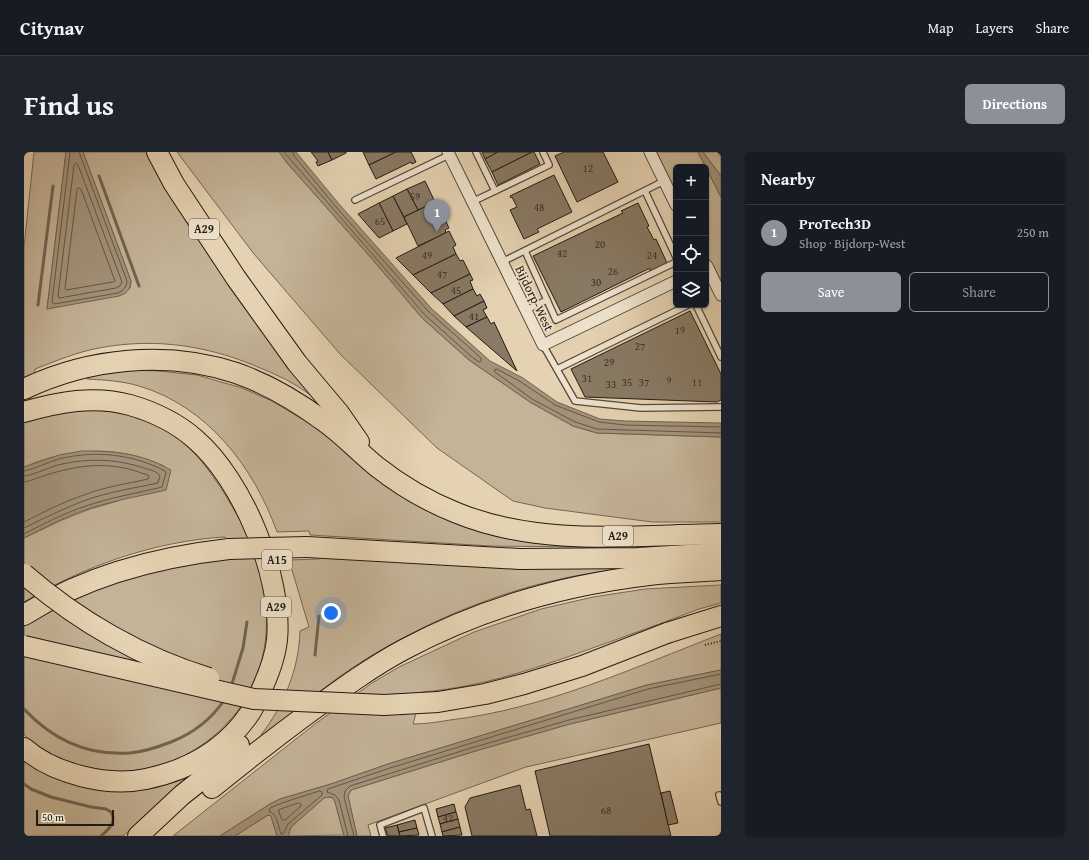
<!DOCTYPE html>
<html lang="en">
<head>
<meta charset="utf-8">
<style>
  :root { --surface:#171b24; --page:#20242c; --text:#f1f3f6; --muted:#9ea1a6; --line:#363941; --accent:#8c9099 }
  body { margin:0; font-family:"Gentium Book Plus",serif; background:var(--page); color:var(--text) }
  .controls { position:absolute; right:12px; top:12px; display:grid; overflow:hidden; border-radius:6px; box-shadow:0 1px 3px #0004 }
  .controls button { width:36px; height:36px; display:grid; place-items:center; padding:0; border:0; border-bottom:1px solid var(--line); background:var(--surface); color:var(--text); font:20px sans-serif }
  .scale { position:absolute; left:12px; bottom:10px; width:78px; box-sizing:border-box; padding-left:4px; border:2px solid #231a11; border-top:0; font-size:11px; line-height:14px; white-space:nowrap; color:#231a11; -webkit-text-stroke:3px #eee2cd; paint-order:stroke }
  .you { position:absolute; left:307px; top:461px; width:14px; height:14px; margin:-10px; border:3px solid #fff; border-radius:50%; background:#1a73e8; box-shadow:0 0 0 6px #1a73e833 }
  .badge { display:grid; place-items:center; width:26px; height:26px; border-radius:50%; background:var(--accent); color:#fff; font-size:13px; font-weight:700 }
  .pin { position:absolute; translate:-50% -33px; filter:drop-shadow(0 1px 2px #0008) }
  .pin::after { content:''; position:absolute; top:21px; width:14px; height:12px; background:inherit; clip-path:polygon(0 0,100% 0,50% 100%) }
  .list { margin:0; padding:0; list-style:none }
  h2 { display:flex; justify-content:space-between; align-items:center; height:52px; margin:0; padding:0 16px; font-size:17px }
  h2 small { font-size:13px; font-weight:400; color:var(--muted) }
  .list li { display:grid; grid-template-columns:26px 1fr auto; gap:12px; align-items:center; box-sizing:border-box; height:56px; padding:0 16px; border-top:1px solid var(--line) }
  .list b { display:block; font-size:15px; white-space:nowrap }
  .list p { margin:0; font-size:13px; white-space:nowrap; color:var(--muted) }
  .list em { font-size:13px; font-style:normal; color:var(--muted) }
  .actions { display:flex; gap:8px; padding:12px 16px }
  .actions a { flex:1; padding:9px 0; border:1px solid var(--accent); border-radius:6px; text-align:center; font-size:14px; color:var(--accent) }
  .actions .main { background:var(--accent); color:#fff }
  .icon { flex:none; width:22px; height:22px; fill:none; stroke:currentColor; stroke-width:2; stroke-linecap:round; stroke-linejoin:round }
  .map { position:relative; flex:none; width:697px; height:684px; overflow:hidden; border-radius:6px }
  header { display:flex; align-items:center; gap:24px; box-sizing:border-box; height:56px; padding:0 20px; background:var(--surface); border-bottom:1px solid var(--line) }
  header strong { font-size:19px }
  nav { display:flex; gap:22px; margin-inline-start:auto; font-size:14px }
  .intro { display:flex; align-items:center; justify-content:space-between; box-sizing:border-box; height:96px; padding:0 24px }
  h1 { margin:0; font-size:28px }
  .button { padding:10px 18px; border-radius:6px; background:var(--accent); color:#fff; font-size:14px; font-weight:700 }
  main { display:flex; gap:24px; padding:0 24px }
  aside { flex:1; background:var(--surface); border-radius:6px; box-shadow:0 1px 3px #0004 }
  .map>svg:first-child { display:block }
  .green { fill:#c4b397; stroke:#746654 }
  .water { fill:#a3937b; stroke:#706351 }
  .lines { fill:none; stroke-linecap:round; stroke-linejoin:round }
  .shore { stroke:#635646; stroke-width:1 }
  .stream { stroke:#706351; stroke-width:3 }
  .building { fill:#887a65; stroke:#231a11 }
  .lane-casing { stroke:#544839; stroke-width:8 }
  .street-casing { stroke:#544839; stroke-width:13 }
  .highway-casing { stroke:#231a11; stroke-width:22 }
  .path { stroke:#231a11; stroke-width:2; stroke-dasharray:1 2; stroke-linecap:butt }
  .lane { stroke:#eee2cd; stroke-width:5.5 }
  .street { stroke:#eee2cd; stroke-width:11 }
  .highway { stroke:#e5d2b2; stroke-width:20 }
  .highway-bridge-casing { stroke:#231a11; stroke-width:22; stroke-linecap:butt }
  .highway-bridge { stroke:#e5d2b2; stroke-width:20 }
  .labels { text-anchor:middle; stroke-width:3.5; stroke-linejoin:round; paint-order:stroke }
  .number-label { font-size:11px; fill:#3c3226 }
  .shield { fill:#eee2cd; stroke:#605649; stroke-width:1 }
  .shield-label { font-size:12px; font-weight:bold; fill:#231a11 }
  .street-label { font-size:13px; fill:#231a11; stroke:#eee2cd }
</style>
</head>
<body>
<header>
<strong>Citynav</strong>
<nav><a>Map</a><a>Layers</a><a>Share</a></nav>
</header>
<div class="intro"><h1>Find us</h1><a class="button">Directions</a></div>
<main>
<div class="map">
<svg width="697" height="684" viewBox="0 0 697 684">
  <rect width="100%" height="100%" fill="#e5d2b2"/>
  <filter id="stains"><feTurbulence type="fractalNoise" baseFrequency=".005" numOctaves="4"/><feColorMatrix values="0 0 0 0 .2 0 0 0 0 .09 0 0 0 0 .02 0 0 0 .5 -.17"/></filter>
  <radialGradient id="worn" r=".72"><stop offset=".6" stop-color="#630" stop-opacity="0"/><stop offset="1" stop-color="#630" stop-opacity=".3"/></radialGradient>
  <g class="green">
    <path d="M10 0H42L23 157 106 136 107 129 59 0H123L139 26 293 248C285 242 277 236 268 231 260 226 250 222 241 218 187 194 133 185 75 196 53 200 32 209 11 217L3 270C16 266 30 262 44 260 71 255 99 260 124 269 159 282 181 311 200 341 209 356 219 371 226 388 229 395 231 404 233 411 237 425 241 439 242 453 248 526 210 585 142 612 112 623 71 623 42 610 26 604 13 593 0 583V466L36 453 71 437 205 397 201 385C131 389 60 414 0 450V386L38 368 66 357 94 349 140 314C93 293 47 295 0 315V95Z"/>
    <polygon points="153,0 255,0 264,12 349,108 398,166 445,208 506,250 549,274 573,281 697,285 697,370 628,370 521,356 489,349 413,296 316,202 230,102"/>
    <polygon points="631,0 674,0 697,45 697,135 682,104 682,15 652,15 652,43"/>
    <polygon points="679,0 693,0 697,5 697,24"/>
    <path d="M107 218 135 219 173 223 218 236 248 249 288 273 356 326 410 359 655 393 560 395 467 394 286 383 285 379 253 380C230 315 183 254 115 234 98 229 81 228 63 227V224Z"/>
    <path d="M295 404 590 414V418C503 428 417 461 342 507 305 530 272 558 238 586L237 583C260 553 275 517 276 479L285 475 265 408 295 407Z"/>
    <path d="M697 433V451L675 457C642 470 610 481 577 493 519 514 460 535 398 540L389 572C401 572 414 570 426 568 520 557 609 516 697 482V518L623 533 364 612 307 632 256 647 246 652 196 684H149L291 572 348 531 375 515 450 480 517 457 569 445 621 437Z"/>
    <polygon points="697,536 697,571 502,615 344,673 347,684 333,684 324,644 327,638 448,600 546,572"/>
    <polygon points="197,602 99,684 0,684 0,604 52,632 70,637 85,638"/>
    <polygon points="303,645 309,646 311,650 320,683 264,684 267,675 300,646"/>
    <polygon points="244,663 247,664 253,684 211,684"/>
  </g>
  <g class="water">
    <path d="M42 0H59L107 129C106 138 103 141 95 144L23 157Z"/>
    <polygon points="255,0 272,0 315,52 407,156 466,209 499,226 533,250 576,267 601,269 697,271 697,285 573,281 549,274 506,250 445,208 398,166 349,108 264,12"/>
    <polygon points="674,0 679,0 697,24 697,45"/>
    <path d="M58 299C92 299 116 301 147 318L142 338C117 344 92 348 67 356 44 363 22 375 0 386V315L35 303Z"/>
    <polygon points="697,518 697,536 546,572 448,600 327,638 324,644 333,684 320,684 311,650 309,646 307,645 300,646 267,675 264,684 253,684 247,664 244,663 211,684 196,684 246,652 256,647 307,632 364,612 623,533"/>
  </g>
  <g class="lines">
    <g class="shore">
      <path d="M46 0 28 150 30 152 94 141C100 138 102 136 103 129L55 0"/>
      <polyline points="260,0 401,163 448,205 455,210 457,209 457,206 404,159 312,55 270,4 269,0"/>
      <polygon points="52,11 54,13 98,130 96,134 92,136 35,146 34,144 50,13"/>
      <polygon points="55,36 57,37 91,129 89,130 42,138 41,136 53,38"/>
      <polyline points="697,275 601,273 575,270 531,253 497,230 473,217 470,218 471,220 508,247 551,270 573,277 697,281"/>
      <path d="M0 319C11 317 24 310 35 307 70 298 109 302 141 319L142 321 138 335C114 341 89 345 65 353 43 360 21 371 0 382"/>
      <path d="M0 324C11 323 27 314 38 312 66 306 93 307 120 316 126 318 133 319 136 324L134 331C110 336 85 340 62 348 41 356 20 366 0 376"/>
      <path d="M0 330 5 329C35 318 67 309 100 316 108 317 116 321 124 323L125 325 124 327C102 332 80 335 60 343 39 350 20 360 0 370"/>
      <path d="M296 639 298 640V643L264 672 259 682H257C254 674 254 663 245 659L246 656 258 651Z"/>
      <polygon points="275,651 277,652 277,654 261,668 258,668 255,660 255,658"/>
      <polyline points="324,684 315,648 311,643 303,640 304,637 366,616 624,537 697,522"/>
      <polyline points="330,684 320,645 321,639 326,634 447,596 545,568 697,532"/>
    </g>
    <g class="stream">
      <polyline points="75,24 115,134"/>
      <polyline points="14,153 29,34"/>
      <polyline points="291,503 295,464"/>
      <polyline points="207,535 219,496 223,470"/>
      <path d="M0 557C28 587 63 604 106 601 120 600 134 595 147 590 170 581 187 568 201 547"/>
      <path d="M0 632 7 637 27 645 67 655 82 657 87 660C93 670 85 677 77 684"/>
    </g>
  </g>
  <g class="building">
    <polygon points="287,0 304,0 308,8 294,14 292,10 294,9"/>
    <polygon points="304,0 322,0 322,1 308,8"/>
    <polygon points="339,0 372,0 345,13"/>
    <polygon points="372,0 387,0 392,10 388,12 387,10 352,27 345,13"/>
    <polygon points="458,0 474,0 461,7"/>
    <polygon points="474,0 508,0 468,20 461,7"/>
    <polygon points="508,0 510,0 516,12 474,33 468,20"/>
    <polygon points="540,0 579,0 594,30 553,50 531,4"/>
    <polygon points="530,23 548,60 513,77 515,80 500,87 486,58 493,55 488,45 487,46 486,44"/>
    <polygon points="401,29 411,50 394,58 383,37"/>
    <polygon points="383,37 394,58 380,65 369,44"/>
    <polygon points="369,44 383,72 369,79 355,51"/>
    <polygon points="411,50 409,51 413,61 417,59 425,76 421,78 422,81 394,94 380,65"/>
    <polygon points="355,51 369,79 355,86 334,62"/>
    <polygon points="614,51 625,74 623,75 630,88 632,87 643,111 627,119 626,117 624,117 537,160 509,104 599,61 597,59"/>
    <polygon points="425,79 432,93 429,95 432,102 389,123 372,106"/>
    <polygon points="432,102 436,109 439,108 446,122 407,141 389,123"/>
    <polygon points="446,122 449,128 446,129 449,137 419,152 407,141"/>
    <polygon points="449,137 453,144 456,142 460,149 430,164 419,152"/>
    <polygon points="460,149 463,156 459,158 463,165 442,175 430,164"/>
    <polygon points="666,159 697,222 697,248 693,250 561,245 547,217"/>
    <polygon points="463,165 467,172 470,170 493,219 442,175"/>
    <polygon points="625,592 647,684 526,684 511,619"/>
    <polygon points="496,633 502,658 506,657 513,684 448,684 441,655 446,646"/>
    <polygon points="646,639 654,671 644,673 637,641"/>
    <polygon points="430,652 432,660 414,665 412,657"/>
    <polygon points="432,660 434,667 416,672 414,665"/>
    <polygon points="434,667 436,675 418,680 416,672"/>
    <polygon points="391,668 393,676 375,680 373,673"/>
    <polygon points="373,673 376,684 364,684 361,676"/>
    <polygon points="436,675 438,683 419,684 418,680"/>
    <polygon points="393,676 395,683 376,684 375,680"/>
  </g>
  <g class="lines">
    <g class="lane-casing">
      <g id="lane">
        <polyline points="452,0 471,39"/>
        <polyline points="621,39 652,105"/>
        <polyline points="331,48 425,3"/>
        <polyline points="448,50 525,13 519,0"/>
        <polyline points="501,99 532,168 652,110"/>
        <polyline points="478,110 640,29"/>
        <polyline points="672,153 697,205"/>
        <polyline points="502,158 523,148"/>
        <polyline points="519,193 551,249 617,256 697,255"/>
        <polyline points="533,217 664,153"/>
        <polyline points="695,643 697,650"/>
        <polyline points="359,684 356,673 400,656 408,684"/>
      </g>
    </g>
    <g class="street-casing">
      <g id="street">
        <polyline points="424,0 519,193 652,129"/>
        <polyline points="626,0 652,53"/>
        <polyline points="683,114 697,143"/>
      </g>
    </g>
    <g class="highway-casing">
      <g id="highway">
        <polyline points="133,0 150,32 212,126 273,211 315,261 335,290"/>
        <path d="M0 237C65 206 143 198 212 221 244 232 274 250 301 270 319 283 335 300 352 314 376 333 405 350 433 361 516 395 610 383 697 382"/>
        <path d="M0 260C35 250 70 243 106 253 130 260 153 271 171 287 219 328 259 426 253 488 251 507 244 524 236 541 233 548 230 555 226 561 201 598 165 618 122 627 83 635 30 622 0 596"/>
        <polyline points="283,395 496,407 614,406 697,401"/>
        <path d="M0 463C61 424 133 405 205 397"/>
        <polyline points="643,481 697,464"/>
        <path d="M188 636C220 610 252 585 286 560 316 538 347 515 381 497 456 457 540 433 625 423 649 420 673 420 697 418"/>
        <polyline points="114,684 158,643 191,617 215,593"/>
      </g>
    </g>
    <polyline class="path" points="681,493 697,489"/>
    <use href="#lane" class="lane"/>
    <use href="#street" class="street"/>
    <use href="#highway" class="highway"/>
    <g class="highway-bridge-casing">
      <g id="highway-bridge">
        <polyline points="205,397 283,395"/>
        <path d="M0 422C53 468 118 506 185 526"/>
        <polyline points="0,494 230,547 360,553 414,550 461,542 500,532 558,514 643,481"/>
      </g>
    </g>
    <use href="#highway-bridge" class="highway-bridge"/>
  </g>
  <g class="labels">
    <g class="number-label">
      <text x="564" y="20">12</text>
      <text x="391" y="48">59</text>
      <text x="515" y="59">48</text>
      <text x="356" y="73">65</text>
      <text x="576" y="96">20</text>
      <text x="538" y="105">42</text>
      <text x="403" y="107">49</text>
      <text x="628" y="107">24</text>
      <text x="589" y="123">26</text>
      <text x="418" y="126">47</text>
      <text x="572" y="134">30</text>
      <text x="432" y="142">45</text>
      <text x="450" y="168">41</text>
      <text x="656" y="182">19</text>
      <text x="616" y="198">27</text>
      <text x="585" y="214">29</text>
      <text x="563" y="230">31</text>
      <text x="645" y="232">9</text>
      <text x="603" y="234">35</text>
      <text x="620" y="234">37</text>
      <text x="673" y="234">11</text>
      <text x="587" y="236">33</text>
      <text x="582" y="662">68</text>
      <text x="424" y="670">42</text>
    </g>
    <g class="shield">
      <rect x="165" y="67" width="30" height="20" rx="3"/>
      <rect x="579" y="374" width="30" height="20" rx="3"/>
      <rect x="238" y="398" width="30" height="20" rx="3"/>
      <rect x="237" y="445" width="30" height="20" rx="3"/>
    </g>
    <g class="shield-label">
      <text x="180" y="81">A29</text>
      <text x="594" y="388">A29</text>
      <text x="253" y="412">A15</text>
      <text x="252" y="459">A29</text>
    </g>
    <g class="street-label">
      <text transform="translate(511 146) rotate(64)" y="5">Bijdorp-West</text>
    </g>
  </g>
  <rect width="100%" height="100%" filter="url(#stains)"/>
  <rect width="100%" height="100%" fill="url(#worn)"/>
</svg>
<div class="controls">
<button>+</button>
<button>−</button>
<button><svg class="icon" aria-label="locate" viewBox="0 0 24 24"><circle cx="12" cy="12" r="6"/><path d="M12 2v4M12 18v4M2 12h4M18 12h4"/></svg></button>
<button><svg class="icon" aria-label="layers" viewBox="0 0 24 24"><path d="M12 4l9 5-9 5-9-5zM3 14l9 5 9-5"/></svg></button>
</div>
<div class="scale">50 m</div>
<div class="you"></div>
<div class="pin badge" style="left:413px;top:80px">1</div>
</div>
<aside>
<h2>Nearby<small></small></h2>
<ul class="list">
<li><span class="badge">1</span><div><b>ProTech3D</b><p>Shop · Bijdorp-West</p></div><em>250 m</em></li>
</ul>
<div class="actions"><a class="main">Save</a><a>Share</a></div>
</aside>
</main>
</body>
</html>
